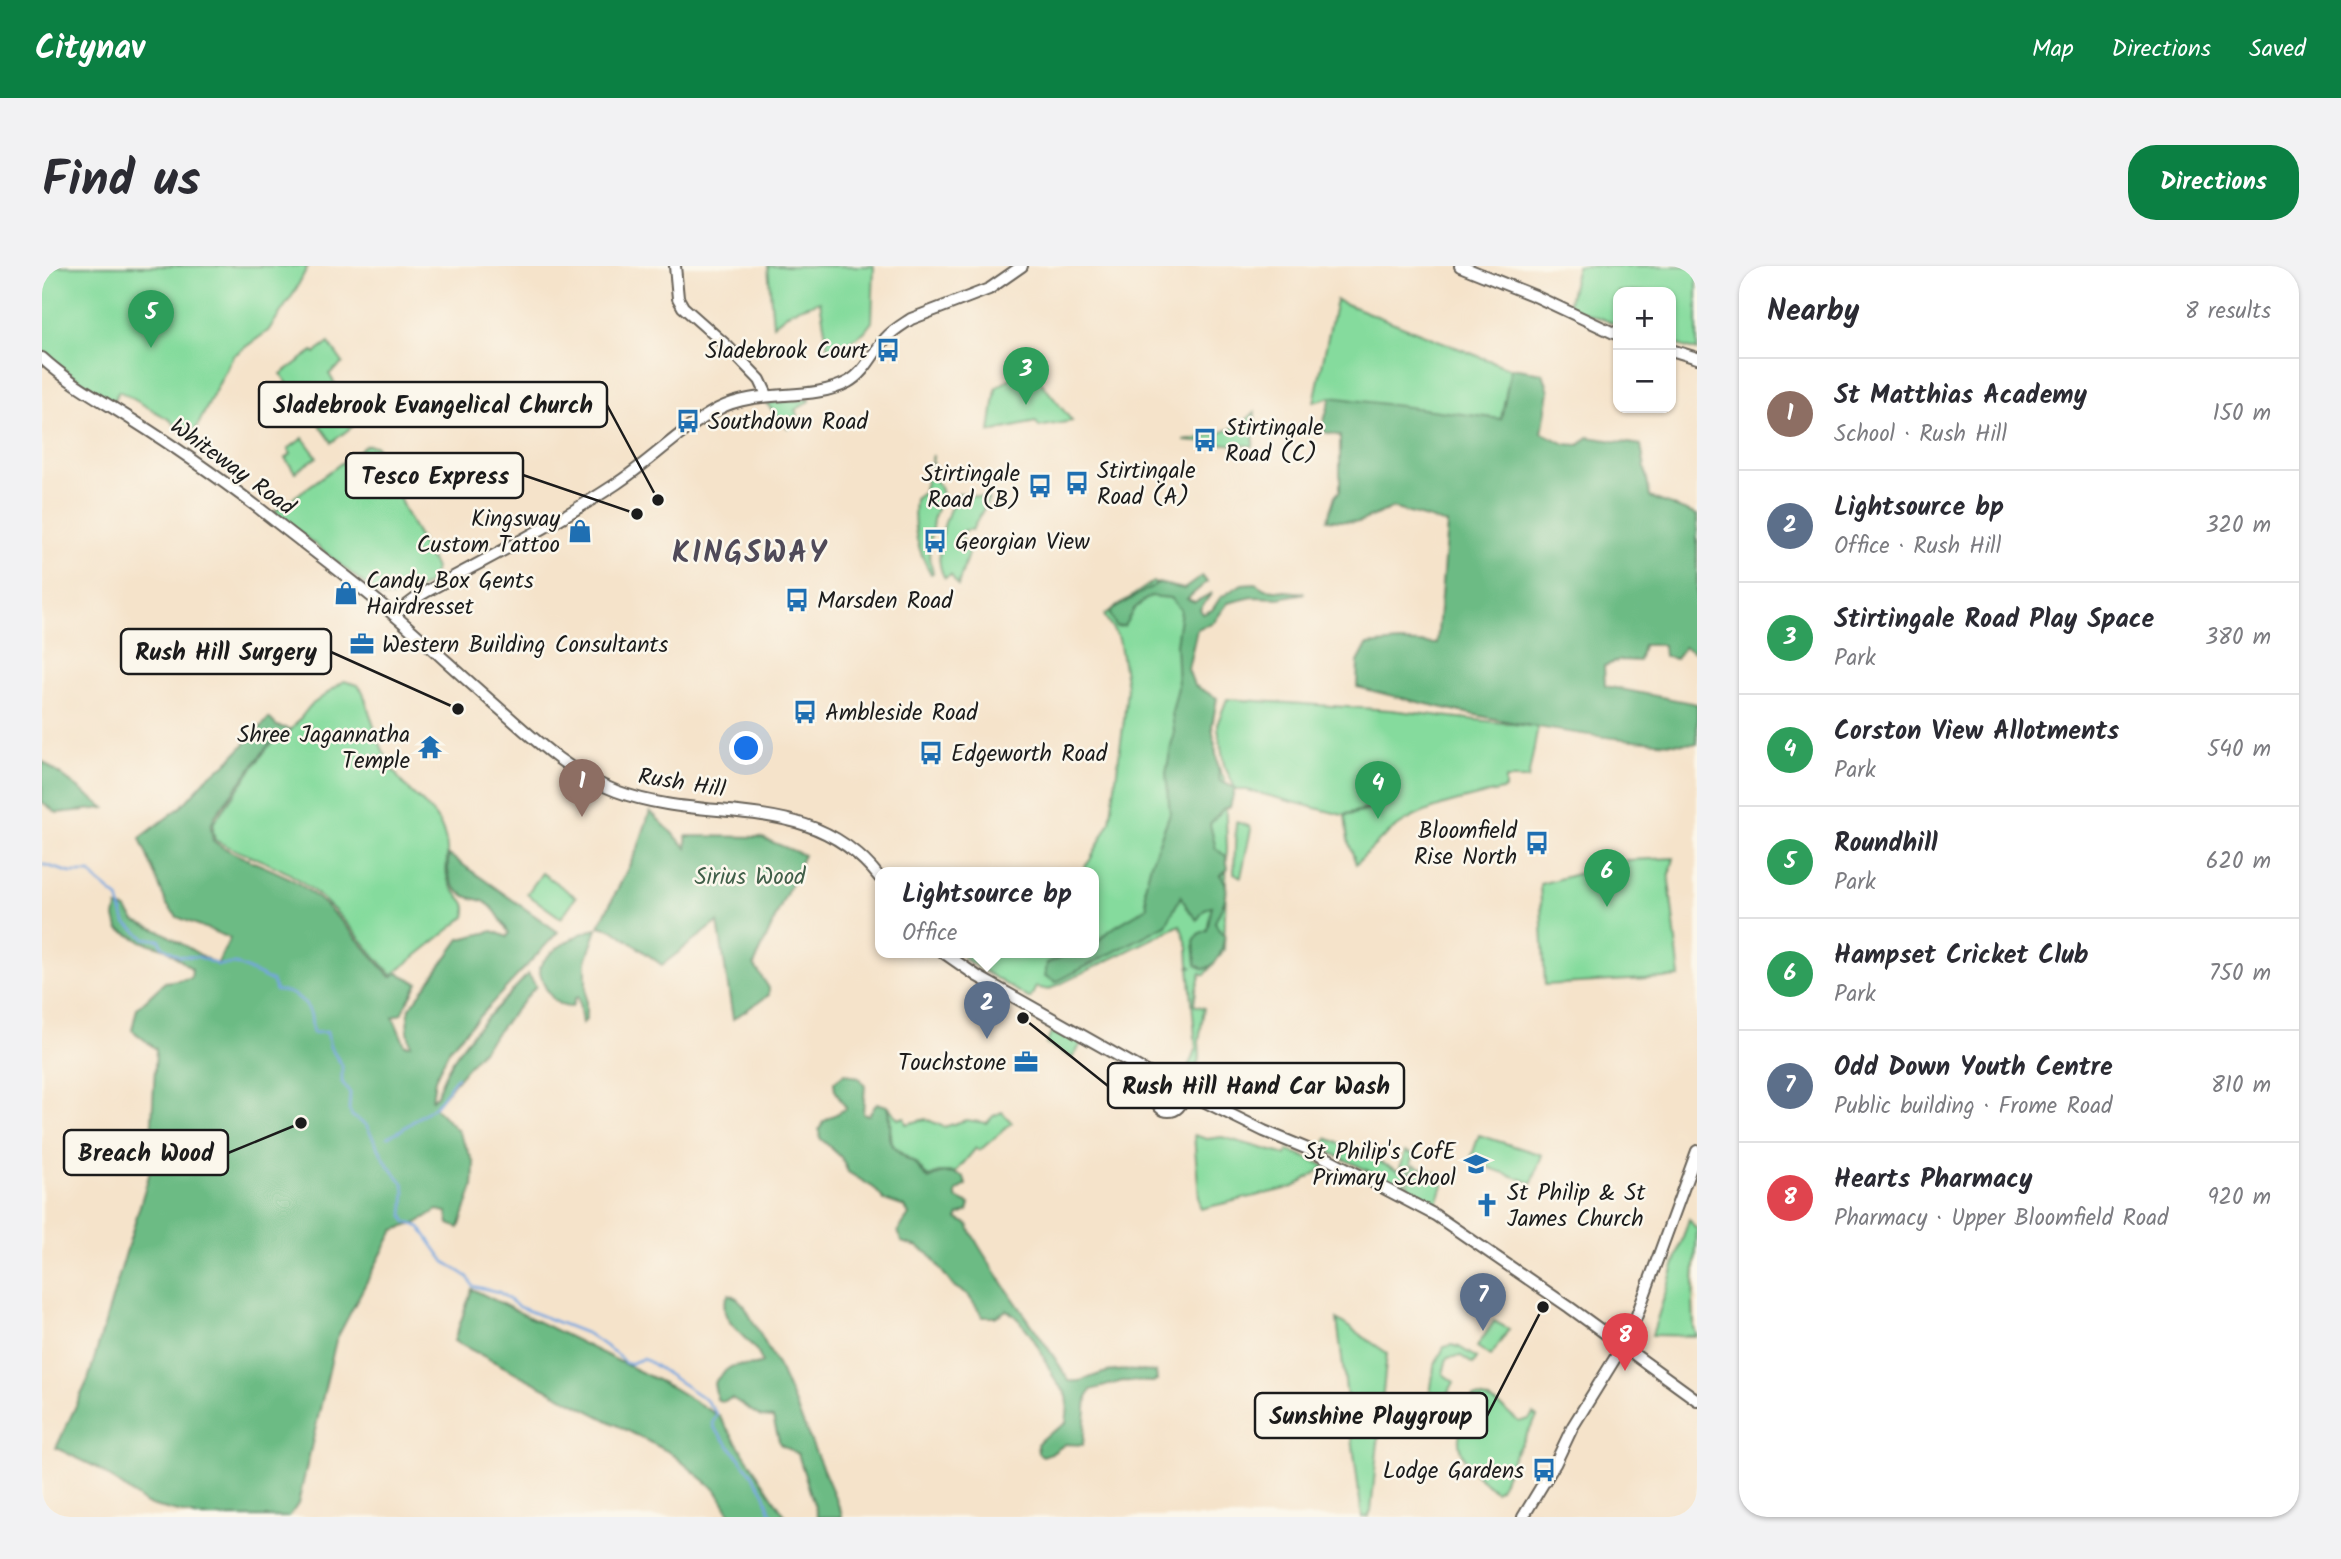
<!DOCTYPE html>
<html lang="en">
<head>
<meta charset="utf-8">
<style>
  :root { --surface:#fff; --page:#f2f2f3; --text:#2b2b33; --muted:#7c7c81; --line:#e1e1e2; --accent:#0b8043 }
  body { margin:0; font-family:Kalam,sans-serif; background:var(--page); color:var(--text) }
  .controls { position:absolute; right:21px; top:21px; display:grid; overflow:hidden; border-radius:14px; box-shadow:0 2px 5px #0004 }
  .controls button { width:63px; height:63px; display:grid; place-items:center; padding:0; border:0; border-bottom:2px solid var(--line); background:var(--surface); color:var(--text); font:35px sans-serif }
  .you { position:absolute; left:705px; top:483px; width:24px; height:24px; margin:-18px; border:5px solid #fff; border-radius:50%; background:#1a73e8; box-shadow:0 0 0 10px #1a73e833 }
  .badge { display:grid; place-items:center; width:46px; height:46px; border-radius:50%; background:var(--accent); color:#fff; font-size:23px; font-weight:700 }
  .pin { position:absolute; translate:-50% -58px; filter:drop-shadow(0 2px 4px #0008) }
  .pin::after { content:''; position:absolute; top:37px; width:24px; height:21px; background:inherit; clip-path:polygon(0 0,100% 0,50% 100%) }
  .popup { position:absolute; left:833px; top:601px; width:224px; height:91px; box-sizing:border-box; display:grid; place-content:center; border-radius:14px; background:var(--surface); filter:drop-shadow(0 2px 5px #0005); font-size:23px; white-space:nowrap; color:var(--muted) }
  .popup b { font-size:26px; color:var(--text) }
  .popup::after { content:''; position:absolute; left:50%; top:100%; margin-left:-14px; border:14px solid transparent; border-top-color:var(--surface) }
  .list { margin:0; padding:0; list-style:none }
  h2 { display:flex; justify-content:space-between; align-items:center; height:91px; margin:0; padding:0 28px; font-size:30px }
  h2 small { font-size:23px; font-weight:400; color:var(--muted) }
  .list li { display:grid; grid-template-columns:46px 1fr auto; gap:21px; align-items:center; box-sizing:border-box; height:112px; padding:0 28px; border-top:2px solid var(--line) }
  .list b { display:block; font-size:26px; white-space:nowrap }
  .list p { margin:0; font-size:23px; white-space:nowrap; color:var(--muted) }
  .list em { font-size:23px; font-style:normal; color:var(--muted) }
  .map { position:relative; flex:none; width:1655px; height:1251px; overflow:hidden; border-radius:28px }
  header { display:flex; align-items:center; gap:42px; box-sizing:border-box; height:98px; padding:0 35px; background:var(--accent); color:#fff }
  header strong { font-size:33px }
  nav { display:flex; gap:38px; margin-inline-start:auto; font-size:24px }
  .intro { display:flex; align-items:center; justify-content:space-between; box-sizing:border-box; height:168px; padding:0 42px }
  h1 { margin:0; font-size:49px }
  .button { padding:18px 32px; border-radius:28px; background:var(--accent); color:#fff; font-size:24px; font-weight:700 }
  main { display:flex; gap:42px; padding:0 42px }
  aside { flex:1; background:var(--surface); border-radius:28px; box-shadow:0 2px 5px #0004 }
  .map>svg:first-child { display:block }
  .green { fill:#85db9d; stroke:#507c5c; stroke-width:2 }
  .forest { fill:#6cbb84; stroke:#446c50; stroke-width:2 }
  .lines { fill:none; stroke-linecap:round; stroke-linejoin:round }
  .stream { stroke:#74a5df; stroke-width:2.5 }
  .secondary-casing { stroke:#686259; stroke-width:14 }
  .secondary { stroke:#fff; stroke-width:10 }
  .labels { text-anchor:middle; stroke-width:5; stroke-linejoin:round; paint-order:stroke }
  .poi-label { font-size:23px; fill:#1c1c1c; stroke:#fbf7ec; text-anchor:start }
  .street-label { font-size:23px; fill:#1c1c1c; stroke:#fbf7ec }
  .park-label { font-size:23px; fill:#415f49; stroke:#fbf7ec }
  .district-label { font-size:30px; font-weight:bold; letter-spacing:2px; fill:#504a59; stroke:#fbf7ec }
  .leader { fill:none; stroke:#1c1c1c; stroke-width:2.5 }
  .callout-dot { fill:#1c1c1c; stroke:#fbf7ec; stroke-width:2.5 }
  .callout { fill:#fbf7ec; stroke:#1c1c1c; stroke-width:2.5 }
  .callout-label { font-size:24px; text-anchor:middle; font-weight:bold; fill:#1c1c1c }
</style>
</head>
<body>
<header>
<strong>Citynav</strong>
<nav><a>Map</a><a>Directions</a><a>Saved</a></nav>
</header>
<div class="intro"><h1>Find us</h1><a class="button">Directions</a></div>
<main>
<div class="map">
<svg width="1655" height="1251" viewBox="0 0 1655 1251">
  <rect width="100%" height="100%" fill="#fbf7ec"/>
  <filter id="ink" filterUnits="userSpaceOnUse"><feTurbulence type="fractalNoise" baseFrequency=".0143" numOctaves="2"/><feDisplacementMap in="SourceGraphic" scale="14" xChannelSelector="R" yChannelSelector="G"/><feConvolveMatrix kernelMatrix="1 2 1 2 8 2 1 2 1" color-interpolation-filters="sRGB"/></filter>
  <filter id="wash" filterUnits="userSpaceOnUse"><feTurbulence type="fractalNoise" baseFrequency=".00686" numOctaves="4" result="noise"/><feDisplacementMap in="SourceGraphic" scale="28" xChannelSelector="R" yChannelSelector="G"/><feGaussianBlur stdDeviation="1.57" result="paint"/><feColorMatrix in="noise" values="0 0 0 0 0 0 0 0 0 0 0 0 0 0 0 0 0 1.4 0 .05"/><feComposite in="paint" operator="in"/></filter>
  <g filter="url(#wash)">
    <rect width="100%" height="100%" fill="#f5e3ca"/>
    <g class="green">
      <polygon points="0,0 266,0 252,27 226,65 191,90 154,163 141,167 128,154 77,125 71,136 18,101 0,84"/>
      <polygon points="726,0 832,0 830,56 822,66 801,80 786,83 778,35 749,45 731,59"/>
      <polygon points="1535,0 1655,0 1655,85 1629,77 1629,26 1576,26 1576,59 1526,40"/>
      <polygon points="1294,34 1474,105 1460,177 1289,131 1272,136"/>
      <polygon points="287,77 301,97 287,108 303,134 272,157 239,108 271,85 273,87"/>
      <polygon points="986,100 1030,155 997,161 994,156 948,166 954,122"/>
      <polygon points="768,133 768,135 753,144 758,157 746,162 724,137"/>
      <polygon points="298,141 311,160 290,176 277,158"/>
      <path d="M1213 146 1211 180 1142 175C1166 171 1196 165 1213 146Z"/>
      <polygon points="261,172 275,191 253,206 243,192 249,188 246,183"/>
      <polygon points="324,179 334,180 363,245 393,302 390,315 366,330 339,331 232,246"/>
      <path d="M891 189 889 210 898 221 900 229 891 254 887 289 891 307 889 308C875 283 870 262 873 233L881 227Z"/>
      <path d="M917 227 947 233 930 264H923L919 270 923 278 928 281 916 320 909 309 903 312C889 292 904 245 917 227Z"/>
      <polygon points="1111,316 1146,336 1145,403 1168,460 1175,498 1183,515 1183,526 1185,582 1182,684 1163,709 1159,707 1154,724 1152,739 1162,742 1157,776 1158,791 1146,820 1138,817 1154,784 1147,700 1151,702 1147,699 1146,681 1138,659 1006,724 994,721 988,733 921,692 923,687 1052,687 1052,607 1038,607 1048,594 1068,556 1082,454 1085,421 1077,373 1062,349"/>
      <path d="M302 415 316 419 321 426C331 457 338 487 358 514 370 530 388 539 398 558 402 566 406 580 405 589 405 600 402 609 409 620 416 633 428 634 423 651L350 709C320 676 288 633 251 610 227 595 198 588 173 574L171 564 172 556 226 481 232 475 241 474 268 440Z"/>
      <path d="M1185 433 1348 444 1496 461 1486 513H1463V523C1430 532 1394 538 1364 555 1345 566 1329 583 1314 598L1306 574 1303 550 1349 539 1350 536 1300 549 1205 524H1194L1182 499 1176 462V456Z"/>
      <polygon points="1194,556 1207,560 1209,563 1199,611 1192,607"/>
      <polygon points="1632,592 1627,613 1638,711 1503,719 1498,618 1586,594"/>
      <polygon points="500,607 534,631 519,652 485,628"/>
      <polygon points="1012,762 1040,776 1031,792 1004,778"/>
      <path d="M847 841 856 853 862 851 864 858 884 853 902 861 924 854 945 857 951 850 960 846 970 857 937 885 934 882 914 906H899L887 911C879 907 879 900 872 896 837 874 853 873 847 841Z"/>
      <polygon points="1152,869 1165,873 1180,871 1244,889 1246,884 1284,900 1252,921 1158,943"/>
      <polygon points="1437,869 1500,889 1490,917 1428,895"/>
      <polygon points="1285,872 1357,905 1363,886 1371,888 1362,922 1289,887 1284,877"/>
      <polygon points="1371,899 1404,910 1395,937 1365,923"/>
      <polygon points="1647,953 1655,964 1651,1036 1652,1062 1655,1070 1610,1069"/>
      <polygon points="1295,1053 1345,1087 1329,1245 1326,1251 1320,1251"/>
      <polygon points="1452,1055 1467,1063 1449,1090 1435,1081"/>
      <polygon points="1410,1079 1417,1081 1435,1092 1431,1098 1419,1090 1405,1092 1401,1108 1412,1116 1386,1163 1385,1149 1392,1101 1402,1081"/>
      <path d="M1432 1131C1449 1130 1465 1145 1477 1156L1487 1153 1491 1148 1495 1151 1470 1193 1458 1222 1453 1225C1438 1214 1415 1192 1417 1172 1418 1164 1422 1159 1425 1151 1428 1144 1427 1137 1432 1131Z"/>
    </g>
    <g class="forest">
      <path d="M1469 102 1501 107 1507 125 1500 167 1523 178 1537 179 1546 171 1599 179 1608 231 1655 249V387L1642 381 1634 393 1622 390 1621 379H1601L1597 395 1579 394 1562 400 1563 420 1655 438V478C1541 475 1425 449 1315 421L1316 396 1325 379 1357 376 1395 378 1405 258 1350 242 1317 256 1285 254 1293 230 1298 225V170L1279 165 1289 131 1459 153Z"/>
      <path d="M1160 310 1165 316 1145 333 1153 336 1170 327 1158 343 1161 348 1170 344 1178 332 1200 318 1213 317 1223 323 1263 327 1237 332 1211 331 1186 337 1172 356 1155 363 1146 403 1152 419 1175 432 1170 460 1178 515 1193 522 1188 541 1181 543 1168 558 1174 583 1184 590 1186 603 1178 609C1192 623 1180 641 1173 656L1177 664 1183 669C1180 684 1178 698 1162 703L1154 699 1152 675 1156 668 1165 664 1170 640 1163 643 1155 654 1145 642 1139 630 1124 659 1014 716 1003 710 1005 697 1028 687H1052C1052 667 1088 654 1105 641L1103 621 1109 597 1128 547 1124 507 1132 465 1130 446 1136 421 1134 378 1139 344 1128 332 1108 330 1092 343 1082 360 1074 361 1067 346 1116 317 1142 323Z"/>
      <path d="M227 452 235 460 247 463 241 473H231L173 550 169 560 171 575C195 592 224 599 249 613 285 633 320 680 349 711L356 707 376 717 359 748 351 751 363 779H369C365 766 364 755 368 742L418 673 451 665 465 671 467 667C460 657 454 642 443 636 438 633 432 633 426 631 408 624 403 607 407 589L516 666 408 782 393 813 390 833 395 830C406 784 455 743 486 708L494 720 392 841 416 865 432 897 431 921 417 962 407 958 405 946 395 944 375 957 352 964 294 1074 256 1238 247 1251H157L104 1238 54 1201 14 1182 46 1114 107 909 114 783 90 764 95 742 123 716 149 712 150 703 124 683 99 675 76 663 73 651 75 641 84 643 93 655 120 666 175 699 188 672 135 651 125 639 98 572 140 540 168 509 183 499Z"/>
      <polygon points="0,495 63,542 15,547 0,536"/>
      <polygon points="608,545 645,582 644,570 718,571 762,589 712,699 727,722 727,729 691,753 676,656 620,699 572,664 557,660 596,582"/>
      <path d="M555 663 544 695V754L540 758 536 731 533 732 530 741C511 743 500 718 497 702 505 685 537 666 555 663Z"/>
      <path d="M803 807 817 812 823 819 821 848 827 849 835 837 845 840C853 872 834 874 872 897 878 901 879 908 887 913 898 906 909 905 922 911L924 919 914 926V932L928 938 926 945 917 949 915 953 926 958C932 975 943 990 953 1005 977 1043 1005 1077 1027 1115 1044 1116 1042 1113 1055 1109 1073 1102 1095 1105 1114 1106L1115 1115 1111 1116 1081 1115 1049 1124 1045 1131 1041 1179 1023 1178 1012 1186 1001 1190 996 1187 995 1178C1006 1165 1011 1167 1024 1157 1025 1149 1027 1138 1025 1130 1022 1123 1015 1119 1012 1112 1000 1088 988 1060 965 1044L953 1051H941L926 1029 911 1020 887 988 876 981 859 976 856 965 867 949 863 941 842 934 832 922 806 906 799 891 778 872 777 864 781 856 804 842 793 824 792 816Z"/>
      <polygon points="430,1023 629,1121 677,1150 744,1251 690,1251 674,1224 629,1187 412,1075"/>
      <path d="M687 1028 695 1032 702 1039 739 1106 799 1245 800 1251H776L756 1188 738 1178 731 1152 719 1151 690 1132 680 1136 675 1133 672 1117C697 1086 697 1107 720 1097 716 1073 667 1056 687 1028Z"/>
    </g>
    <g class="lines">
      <g class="stream">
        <path d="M0 598 29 607H49L53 613 76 632 83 656 103 672 118 674 120 680 137 690 157 691 176 699 194 698 230 715 234 725C250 724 265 735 269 750 270 756 269 761 271 767L285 766 288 781 300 799V816L308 827 307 844 310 850 324 859 346 899 361 917 363 926 361 950 364 956 378 961 403 996 426 1011 431 1020 457 1026 477 1041 546 1068 576 1089 583 1097 587 1098 600 1093 606 1095 663 1133 675 1148 671 1156 672 1161C689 1183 709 1203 722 1227 726 1235 726 1245 732 1251"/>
        <polyline points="345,871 359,864 394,839 415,811"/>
      </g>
    </g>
  </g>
  <g filter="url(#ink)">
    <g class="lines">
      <g class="secondary-casing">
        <g id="secondary">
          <polyline points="633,0 636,32 641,41 685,80 718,114 725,129"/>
          <polyline points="1418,0 1493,30 1576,69"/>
          <polyline points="1629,84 1655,92"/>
          <path d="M0 92C27 117 61 135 92 155 135 182 177 212 218 243 262 278 308 312 351 348 387 379 422 412 458 443 494 475 529 508 574 525 667 560 769 523 838 612"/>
          <path d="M352 349 380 328C444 293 512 259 574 218 609 195 639 163 676 143 716 122 769 136 806 116 823 107 831 86 844 72 851 64 860 59 869 53L947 23 980 0"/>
          <polyline points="902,687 935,710 1128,819"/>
          <polyline points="1094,804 1114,830"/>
          <circle cx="1127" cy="832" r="13"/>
          <polyline points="1133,821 1222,865 1273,886 1393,949 1527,1041 1655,1134"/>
          <polyline points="1481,1251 1513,1198 1531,1160 1588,1068 1655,885"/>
        </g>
      </g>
      <use href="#secondary" class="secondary"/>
    </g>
  </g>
  <defs>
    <g id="bus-bare" transform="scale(1.89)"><path d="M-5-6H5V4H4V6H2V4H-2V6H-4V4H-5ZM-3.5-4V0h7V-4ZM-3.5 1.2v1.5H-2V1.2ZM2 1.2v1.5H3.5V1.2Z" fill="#1f6fb2" stroke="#fbf7ec" stroke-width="2.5" paint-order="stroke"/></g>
    <g id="shop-bare" transform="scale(1.89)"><path d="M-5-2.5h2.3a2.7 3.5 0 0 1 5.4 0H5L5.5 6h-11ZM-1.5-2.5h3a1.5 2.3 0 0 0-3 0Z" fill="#1f6fb2" stroke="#fbf7ec" stroke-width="2.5" paint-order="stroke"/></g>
    <g id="office-bare" transform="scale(1.89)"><path d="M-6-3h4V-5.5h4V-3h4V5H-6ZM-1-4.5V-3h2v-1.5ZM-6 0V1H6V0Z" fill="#1f6fb2" stroke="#fbf7ec" stroke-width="2.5" paint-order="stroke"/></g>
    <g id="temple-bare" transform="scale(1.89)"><path d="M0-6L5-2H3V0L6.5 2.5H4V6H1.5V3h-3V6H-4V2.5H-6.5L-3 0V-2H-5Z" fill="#1f6fb2" stroke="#fbf7ec" stroke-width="2.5" paint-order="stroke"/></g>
    <g id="school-bare" transform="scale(1.89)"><path d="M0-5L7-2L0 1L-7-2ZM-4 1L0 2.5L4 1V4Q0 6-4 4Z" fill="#1f6fb2" stroke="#fbf7ec" stroke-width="2.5" paint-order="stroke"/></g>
    <g id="church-bare" transform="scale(1.89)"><path d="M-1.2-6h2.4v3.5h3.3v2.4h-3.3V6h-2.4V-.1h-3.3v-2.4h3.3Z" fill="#1f6fb2" stroke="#fbf7ec" stroke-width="2.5" paint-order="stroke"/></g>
  </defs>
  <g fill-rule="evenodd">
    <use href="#bus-bare" x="846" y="84"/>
    <use href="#bus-bare" x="646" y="155"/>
    <use href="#bus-bare" x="1163" y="174"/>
    <use href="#bus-bare" x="1035" y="217"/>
    <use href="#bus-bare" x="998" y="220"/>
    <use href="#shop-bare" x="538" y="265"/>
    <use href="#bus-bare" x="893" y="275"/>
    <use href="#shop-bare" x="304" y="327"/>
    <use href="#bus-bare" x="755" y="334"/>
    <use href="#office-bare" x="320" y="378"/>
    <use href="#bus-bare" x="763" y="446"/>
    <use href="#temple-bare" x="388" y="481"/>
    <use href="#bus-bare" x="889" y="487"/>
    <use href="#bus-bare" x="1495" y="577"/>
    <use href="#office-bare" x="984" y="796"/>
    <use href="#school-bare" x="1434" y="898"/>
    <use href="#church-bare" x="1445" y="939"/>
    <use href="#bus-bare" x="1502" y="1204"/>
  </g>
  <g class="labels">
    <g class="poi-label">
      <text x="826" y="92" text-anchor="end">Sladebrook Court</text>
      <text x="666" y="163">Southdown Road</text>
      <text x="1183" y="169">Stirtingale<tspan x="1183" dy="26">Road (C)</tspan></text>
      <text x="1055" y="212">Stirtingale<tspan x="1055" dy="26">Road (A)</tspan></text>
      <text x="978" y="215" text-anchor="end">Stirtingale<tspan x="978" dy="26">Road (B)</tspan></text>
      <text x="518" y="260" text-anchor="end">Kingsway<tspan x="518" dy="26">Custom Tattoo</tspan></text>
      <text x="913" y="283">Georgian View</text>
      <text x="324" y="322">Candy Box Gents<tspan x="324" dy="26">Hairdresset</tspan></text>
      <text x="775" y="342">Marsden Road</text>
      <text x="340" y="386">Western Building Consultants</text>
      <text x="783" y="454">Ambleside Road</text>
      <text x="368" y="476" text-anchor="end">Shree Jagannatha<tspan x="368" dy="26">Temple</tspan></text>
      <text x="909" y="495">Edgeworth Road</text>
      <text x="1475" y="572" text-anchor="end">Bloomfield<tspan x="1475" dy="26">Rise North</tspan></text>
      <text x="964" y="804" text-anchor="end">Touchstone</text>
      <text x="1414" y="893" text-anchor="end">St Philip's CofE<tspan x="1414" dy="26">Primary School</tspan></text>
      <text x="1465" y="934">St Philip &amp; St<tspan x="1465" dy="26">James Church</tspan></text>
      <text x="1482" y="1212" text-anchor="end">Lodge Gardens</text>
    </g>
    <g class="street-label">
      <text transform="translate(191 200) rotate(36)" y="8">Whiteway Road</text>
      <text transform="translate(640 516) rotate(9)" y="8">Rush Hill</text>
    </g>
    <g class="park-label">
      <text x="708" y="618">Sirius Wood</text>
    </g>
    <g class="district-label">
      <text x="708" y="296">KINGSWAY</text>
    </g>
  </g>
  <path class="leader" d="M616 234L565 139M595 248L481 209M416 443L289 386M981 752L1066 820M259 857L186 887M1501 1041L1445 1150"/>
  <g class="callout-dot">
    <circle cx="616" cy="234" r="7"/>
    <circle cx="595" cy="248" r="7"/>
    <circle cx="416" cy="443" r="7"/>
    <circle cx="981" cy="752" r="7"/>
    <circle cx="259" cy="857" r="7"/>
    <circle cx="1501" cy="1041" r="7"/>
  </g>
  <g class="callout">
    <rect x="217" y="116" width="348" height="45" rx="7"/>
    <rect x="304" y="187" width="177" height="45" rx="7"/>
    <rect x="79" y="363" width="210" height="45" rx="7"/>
    <rect x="1066" y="797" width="296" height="45" rx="7"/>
    <rect x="22" y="864" width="164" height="45" rx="7"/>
    <rect x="1213" y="1127" width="232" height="45" rx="7"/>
  </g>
  <g class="callout-label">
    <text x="391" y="147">Sladebrook Evangelical Church</text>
    <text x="393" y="218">Tesco Express</text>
    <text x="184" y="394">Rush Hill Surgery</text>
    <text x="1214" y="828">Rush Hill Hand Car Wash</text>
    <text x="104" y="895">Breach Wood</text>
    <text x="1329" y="1158">Sunshine Playgroup</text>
  </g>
</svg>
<div class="controls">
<button>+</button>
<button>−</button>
</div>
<div class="you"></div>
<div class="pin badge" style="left:540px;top:551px;background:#8d6e63">1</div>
<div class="pin badge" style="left:945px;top:773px;background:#5c6f8a">2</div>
<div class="popup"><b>Lightsource bp</b>Office</div>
<div class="pin badge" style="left:984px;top:139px;background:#2e9e5b">3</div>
<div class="pin badge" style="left:1336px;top:553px;background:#2e9e5b">4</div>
<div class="pin badge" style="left:109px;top:82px;background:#2e9e5b">5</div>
<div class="pin badge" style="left:1565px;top:641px;background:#2e9e5b">6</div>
<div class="pin badge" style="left:1441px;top:1065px;background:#5c6f8a">7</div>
<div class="pin badge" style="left:1583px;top:1105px;background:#e0444e">8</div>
</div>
<aside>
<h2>Nearby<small>8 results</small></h2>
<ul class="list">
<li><span class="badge" style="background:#8d6e63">1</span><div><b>St Matthias Academy</b><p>School · Rush Hill</p></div><em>150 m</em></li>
<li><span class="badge" style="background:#5c6f8a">2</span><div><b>Lightsource bp</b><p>Office · Rush Hill</p></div><em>320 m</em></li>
<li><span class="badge" style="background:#2e9e5b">3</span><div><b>Stirtingale Road Play Space</b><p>Park</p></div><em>380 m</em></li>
<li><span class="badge" style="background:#2e9e5b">4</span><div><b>Corston View Allotments</b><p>Park</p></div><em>540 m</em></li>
<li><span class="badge" style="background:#2e9e5b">5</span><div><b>Roundhill</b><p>Park</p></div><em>620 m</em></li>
<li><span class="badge" style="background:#2e9e5b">6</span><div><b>Hampset Cricket Club</b><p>Park</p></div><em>750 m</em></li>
<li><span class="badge" style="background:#5c6f8a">7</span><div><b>Odd Down Youth Centre</b><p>Public building · Frome Road</p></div><em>810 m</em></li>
<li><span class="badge" style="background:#e0444e">8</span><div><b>Hearts Pharmacy</b><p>Pharmacy · Upper Bloomfield Road</p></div><em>920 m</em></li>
</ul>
</aside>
</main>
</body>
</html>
